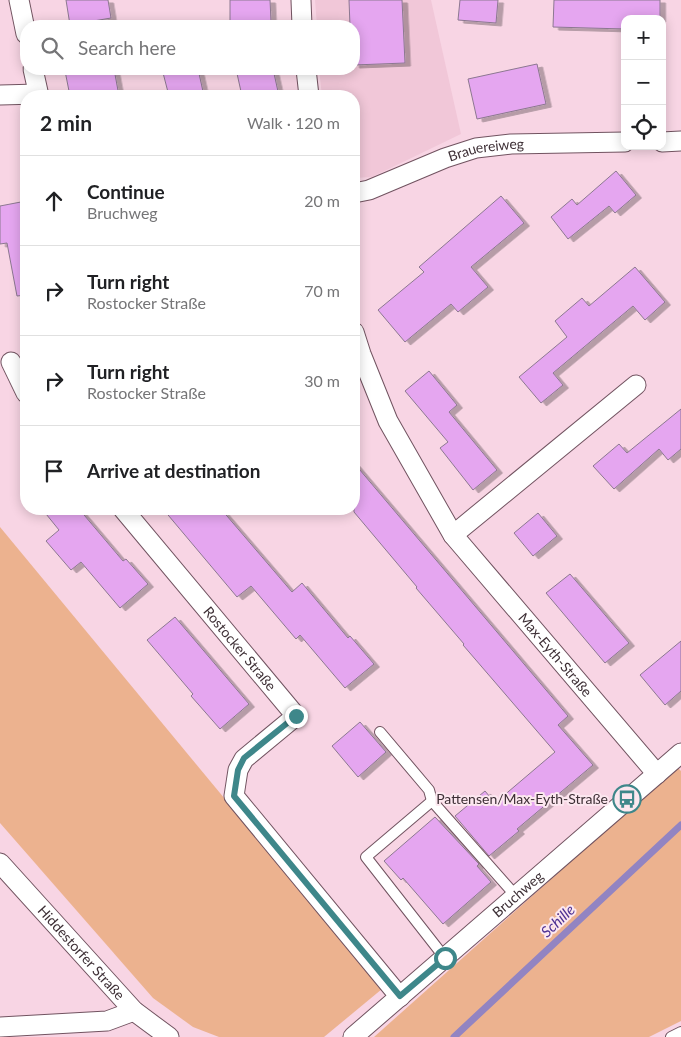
<!DOCTYPE html>
<html lang="en">
<head>
<meta charset="utf-8">
<style>
  :root { --surface:#fff; --page:#f6f6f6; --text:#202124; --muted:#757577; --line:#e0e0e0 }
  body { margin:0; font-family:Lato,sans-serif; background:var(--page); color:var(--text) }
  .controls { position:absolute; right:15px; top:15px; display:grid; overflow:hidden; border-radius:10px; box-shadow:0 2px 12px #0003 }
  .controls button { width:45px; height:45px; display:grid; place-items:center; padding:0; border:0; border-bottom:1px solid var(--line); background:var(--surface); color:var(--text); font:25px sans-serif }
  .stop { position:absolute; width:15px; height:15px; margin:-11px; border:4px solid #3e878a; border-radius:50%; background:#fff }
  .stop.end { background:#3e878a; border-color:#fff; box-shadow:0 1px 5px #0008 }
  .list { margin:0; padding:0; list-style:none }
  h2 { display:flex; justify-content:space-between; align-items:center; height:65px; margin:0; padding:0 20px; font-size:21px }
  h2 small { font-size:16px; font-weight:400; color:var(--muted) }
  .list li { display:grid; grid-template-columns:32px 1fr auto; gap:15px; align-items:center; box-sizing:border-box; height:90px; padding:0 20px; border-top:1px solid var(--line) }
  .list b { display:block; font-size:19px; white-space:nowrap }
  .list p { margin:0; font-size:16px; white-space:nowrap; color:var(--muted) }
  .list em { font-size:16px; font-style:normal; color:var(--muted) }
  .icon { flex:none; width:28px; height:28px; fill:none; stroke:currentColor; stroke-width:2; stroke-linecap:round; stroke-linejoin:round }
  .map { position:relative; flex:none; width:681px; height:1037px; overflow:hidden }
  .search { position:absolute; background:var(--surface); box-shadow:0 2px 12px #0003; left:20px; top:20px; width:340px; height:55px; display:flex; align-items:center; gap:12px; box-sizing:border-box; padding:0 18px; border-radius:20px; color:var(--muted); font-size:19px }
  .panel { position:absolute; background:var(--surface); box-shadow:0 2px 12px #0003; left:20px; top:90px; width:340px; height:425px; border-radius:20px }
  .map>svg:first-child { display:block }
  .built { fill:#f1c7d8 }
  .green { fill:#ecb28f }
  .lines { fill:none; stroke-linecap:round; stroke-linejoin:round }
  .stream { stroke:#9284c2; stroke-width:7 }
  .building { fill:#e5a6f0; stroke:#8c7890; filter:url(#shadow) }
  .lane-casing { stroke:#715360; stroke-width:12 }
  .street-casing { stroke:#715360; stroke-width:21 }
  .lane { stroke:#fff; stroke-width:10 }
  .street { stroke:#fff; stroke-width:19 }
  .route { stroke:#3e878a; stroke-width:6 }
  .labels { text-anchor:middle; stroke-width:4; stroke-linejoin:round; paint-order:stroke }
  .street-label { font-size:14px; fill:#3d2f35; stroke:#fce7ef }
  .poi-label { font-size:14px; fill:#3d2f35; stroke:#fce7ef; text-anchor:end }
  .water-label { font-size:15px; font-style:italic; fill:#4d3193; stroke:#fce7ef }
</style>
</head>
<body>
<div class="map">
<svg width="681" height="1037" viewBox="0 0 681 1037">
  <defs>
    <filter id="shadow"><feDropShadow dx="5.5" dy="3" stdDeviation="0" flood-color="#0004"/></filter>
  </defs>
  <rect width="100%" height="100%" fill="#f8d5e4"/>
  <polygon class="built" points="315,0 431,0 461,134 372,177 354,178 354,96 322,96 319,69 354,69 354,26 317,26"/>
  <g class="green">
    <polygon points="0,527 382,989 324,1037 219,1037 193,1027 153,998 0,823"/>
    <polygon points="677,767 681,771 681,1021 649,1037 374,1037"/>
  </g>
  <g class="lines">
    <polyline class="stream" points="454,1037 681,825"/>
  </g>
  <g class="building">
    <polygon points="66,0 108,0 111,18 70,25"/>
    <polygon points="230,0 270,0 271,21 230,22"/>
    <polygon points="349,0 402,0 405,63 354,65 354,26 350,26"/>
    <polygon points="460,0 498,0 496,23 458,20"/>
    <polygon points="554,0 660,0 660,19 625,19 625,29 553,27"/>
    <polygon points="537,64 546,104 477,119 468,79"/>
    <polygon points="79,69 114,69 119,96 70,96 65,71"/>
    <polygon points="162,69 198,69 204,96 169,96"/>
    <polygon points="236,69 273,69 279,96 242,96"/>
    <polygon points="616,171 636,195 615,213 609,206 568,239 551,217 572,199 577,205"/>
    <polygon points="501,196 524,223 471,267 488,287 458,312 451,304 405,342 378,310 424,272 419,267"/>
    <polygon points="26,201 26,295 17,296 7,243 0,244 0,206"/>
    <polygon points="635,267 665,302 645,320 633,306 553,373 563,385 541,403 519,377 567,337 555,321 582,298 589,306"/>
    <polygon points="429,371 457,405 449,412 497,470 473,490 440,448 448,442 405,391"/>
    <polygon points="681,409 681,449 668,460 659,449 614,489 593,466 619,444 627,453"/>
    <polygon points="354,463 568,716 558,725 593,765 517,829 519,831 489,856 455,816 485,791 495,803 555,752 463,645 464,644 416,588 417,587 354,512"/>
    <polygon points="42,509 79,509 123,561 126,559 148,584 120,608 81,562 71,570 46,541 59,530"/>
    <polygon points="163,509 221,509 292,592 302,583 348,638 350,636 374,664 345,688 300,635 296,639 251,586 237,597"/>
    <polygon points="538,513 557,536 533,556 514,533"/>
    <polygon points="570,574 629,643 605,663 546,593"/>
    <polygon points="175,617 249,704 220,729 191,696 193,694 147,640"/>
    <polygon points="681,641 681,691 665,705 640,675"/>
    <polygon points="360,722 386,752 358,777 332,746"/>
    <polygon points="435,817 479,864 477,866 491,882 443,924 403,878 401,880 384,861"/>
  </g>
  <g class="lines">
    <g class="lane-casing">
      <g id="lane">
        <polyline points="380,732 429,790 432,801"/>
        <polyline points="445,958 366,857 432,801 516,896"/>
        <polyline points="671,1037 681,1032"/>
      </g>
    </g>
    <g class="street-casing">
      <g id="street">
        <polyline points="19,0 26,34"/>
        <polyline points="301,0 302,26"/>
        <polyline points="33,69 39,96"/>
        <polyline points="306,69 309,96"/>
        <polyline points="0,95 38,94"/>
        <polyline points="662,142 681,141"/>
        <path id="s1" d="M354 193 369 190 445 158 476 148 511 144 625 142"/>
        <path id="s2" d="M354 332 361 354 388 421 453 535 657 774"/>
        <polyline points="11,362 26,393"/>
        <path id="s3" d="M123 509 296 716 244 759 238 770 234 796 400 997"/>
        <polyline points="453,535 636,385"/>
        <path id="s4" d="M0 863 134 1011 169 1037"/>
        <polyline points="0,1027 107,1021 134,1011"/>
        <path id="s5" d="M353 1037 681 753"/>
      </g>
    </g>
    <use href="#lane" class="lane"/>
    <use href="#street" class="street"/>
  </g>
  <g class="lines">
    <polyline class="route" points="296,716 244,758 238,770 234,796 400,996 445,958"/>
  </g>
  <defs>
    <g id="bus-ring" transform="scale(1.4375)"><circle r="9.5" fill="#fce7ef" stroke="#3e878a" stroke-width="1.5"/><path d="M-5-6H5V4H4V6H2V4H-2V6H-4V4H-5ZM-3.5-4V0h7V-4ZM-3.5 1.2v1.5H-2V1.2ZM2 1.2v1.5H3.5V1.2Z" fill="#3e878a"/></g>
  </defs>
  <g fill-rule="evenodd">
    <use href="#bus-ring" x="627" y="799"/>
  </g>
  <g class="labels">
    <g class="street-label">
      <text dy="5" stroke="none"><textPath href="#s1" startOffset="140">Brauereiweg</textPath></text>
      <text dy="5" stroke="none"><textPath href="#s3" startOffset="182">Rostocker Straße</textPath></text>
      <text dy="5" stroke="none"><textPath href="#s2" startOffset="384">Max-Eyth-Straße</textPath></text>
      <text dy="5" stroke="none"><textPath href="#s5" startOffset="218">Bruchweg</textPath></text>
      <text dy="5" stroke="none"><textPath href="#s4" startOffset="121">Hiddestorfer Straße</textPath></text>
    </g>
    <g class="poi-label">
      <text x="608" y="804">Pattensen/Max-Eyth-Straße</text>
    </g>
    <g class="water-label">
      <text transform="translate(558 921) rotate(-43)" y="5">Schille</text>
    </g>
  </g>
</svg>
<div class="controls">
<button>+</button>
<button>−</button>
<button><svg class="icon" aria-label="locate" viewBox="0 0 24 24"><circle cx="12" cy="12" r="6"/><path d="M12 2v4M12 18v4M2 12h4M18 12h4"/></svg></button>
</div>
<div class="stop" style="left:445px;top:958px"></div>
<div class="stop end" style="left:296px;top:716px"></div>
<div class="search"><svg class="icon" aria-label="search" viewBox="0 0 24 24"><circle cx="10" cy="10" r="6"/><path d="M15 15l6 6"/></svg>Search here</div>
<section class="panel">
<h2>2 min<small>Walk · 120 m</small></h2>
<ul class="list">
<li><svg class="icon" aria-label="ahead" viewBox="0 0 24 24"><path d="M12 20V5M6 11l6-6 6 6"/></svg><div><b>Continue</b><p>Bruchweg</p></div><em>20 m</em></li>
<li><svg class="icon" aria-label="right" viewBox="0 0 24 24"><path d="M7 20v-9h11M14 6l5 5-5 5"/></svg><div><b>Turn right</b><p>Rostocker Straße</p></div><em>70 m</em></li>
<li><svg class="icon" aria-label="right" viewBox="0 0 24 24"><path d="M7 20v-9h11M14 6l5 5-5 5"/></svg><div><b>Turn right</b><p>Rostocker Straße</p></div><em>30 m</em></li>
<li><svg class="icon" aria-label="arrive" viewBox="0 0 24 24"><path d="M6 21V4h12l-3 4 3 4H6"/></svg><div><b>Arrive at destination</b></div></li>
</ul>
</section>
</div>
</body>
</html>
